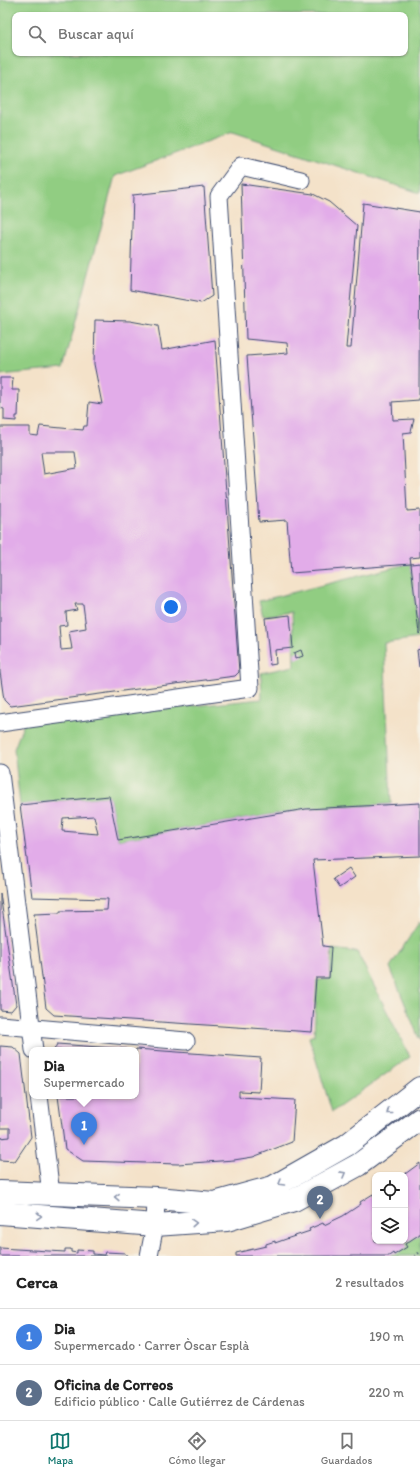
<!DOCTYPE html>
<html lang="es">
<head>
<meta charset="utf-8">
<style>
  :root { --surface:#fff; --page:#f6f6f6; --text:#222; --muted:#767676; --line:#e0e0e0; --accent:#0f766e }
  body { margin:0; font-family:Itim,sans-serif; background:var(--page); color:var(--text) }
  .controls { position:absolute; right:12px; bottom:12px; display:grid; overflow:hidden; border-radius:8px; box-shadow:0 1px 3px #0004 }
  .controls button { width:36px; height:36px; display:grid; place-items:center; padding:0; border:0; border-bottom:1px solid var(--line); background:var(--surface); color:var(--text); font:20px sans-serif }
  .you { position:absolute; left:171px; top:607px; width:14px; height:14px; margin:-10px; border:3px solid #fff; border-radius:50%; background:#1a73e8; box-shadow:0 0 0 6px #1a73e833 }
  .badge { display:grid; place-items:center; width:26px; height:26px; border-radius:50%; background:var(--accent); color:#fff; font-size:13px; font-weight:700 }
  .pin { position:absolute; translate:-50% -33px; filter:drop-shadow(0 1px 2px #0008) }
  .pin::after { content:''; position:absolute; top:21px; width:14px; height:12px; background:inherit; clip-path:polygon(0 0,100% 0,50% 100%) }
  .popup { position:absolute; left:29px; top:1047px; width:110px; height:52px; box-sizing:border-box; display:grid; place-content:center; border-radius:8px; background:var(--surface); filter:drop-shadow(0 1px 3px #0005); font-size:13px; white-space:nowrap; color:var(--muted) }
  .popup b { font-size:15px; color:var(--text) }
  .popup::after { content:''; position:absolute; left:50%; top:100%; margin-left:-8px; border:8px solid transparent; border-top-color:var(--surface) }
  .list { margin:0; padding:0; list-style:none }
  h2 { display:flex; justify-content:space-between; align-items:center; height:52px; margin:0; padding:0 16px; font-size:17px }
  h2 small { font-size:13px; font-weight:400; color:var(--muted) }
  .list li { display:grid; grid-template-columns:26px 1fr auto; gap:12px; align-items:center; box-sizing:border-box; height:56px; padding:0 16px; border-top:1px solid var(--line) }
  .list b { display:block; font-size:15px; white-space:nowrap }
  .list p { margin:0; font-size:13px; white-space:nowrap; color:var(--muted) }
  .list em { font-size:13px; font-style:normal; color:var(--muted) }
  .icon { flex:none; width:22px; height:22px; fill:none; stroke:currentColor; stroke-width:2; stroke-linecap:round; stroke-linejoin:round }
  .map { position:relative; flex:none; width:420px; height:1256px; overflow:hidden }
  .search { position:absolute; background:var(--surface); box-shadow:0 1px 3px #0004; left:12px; right:12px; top:12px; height:44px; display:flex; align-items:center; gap:10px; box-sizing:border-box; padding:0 14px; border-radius:8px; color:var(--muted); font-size:15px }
  .sheet { height:164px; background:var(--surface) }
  nav { display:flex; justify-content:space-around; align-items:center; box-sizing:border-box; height:56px; border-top:1px solid var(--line); background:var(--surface); font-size:11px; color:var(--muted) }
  nav a { display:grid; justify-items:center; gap:2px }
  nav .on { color:var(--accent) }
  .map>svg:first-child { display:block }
  .green { fill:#91cd82; stroke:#567e70; fill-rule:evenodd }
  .building { fill:#e2ace9; fill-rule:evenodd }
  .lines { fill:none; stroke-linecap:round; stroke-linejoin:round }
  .minor-casing { stroke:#3c4a6e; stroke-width:19 }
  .trunk-casing { stroke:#3c4a6e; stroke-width:24 }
  .path { stroke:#3c4a6e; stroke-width:2.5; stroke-dasharray:1 3; stroke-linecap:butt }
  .minor { stroke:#fff; stroke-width:17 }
  .trunk { stroke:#fff; stroke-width:22 }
  .oneway { stroke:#8d97ae }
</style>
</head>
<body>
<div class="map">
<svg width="420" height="1256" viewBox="0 0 420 1256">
  <rect width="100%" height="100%" fill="#f7f3e8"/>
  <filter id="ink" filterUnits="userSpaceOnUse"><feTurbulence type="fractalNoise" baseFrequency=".025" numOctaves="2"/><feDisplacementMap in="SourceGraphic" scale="8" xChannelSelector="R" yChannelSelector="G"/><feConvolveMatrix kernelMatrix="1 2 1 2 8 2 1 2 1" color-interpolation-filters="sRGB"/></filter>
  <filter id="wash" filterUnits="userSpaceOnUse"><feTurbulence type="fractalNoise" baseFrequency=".012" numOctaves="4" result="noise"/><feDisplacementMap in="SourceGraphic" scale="16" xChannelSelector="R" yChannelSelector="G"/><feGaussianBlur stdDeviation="0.9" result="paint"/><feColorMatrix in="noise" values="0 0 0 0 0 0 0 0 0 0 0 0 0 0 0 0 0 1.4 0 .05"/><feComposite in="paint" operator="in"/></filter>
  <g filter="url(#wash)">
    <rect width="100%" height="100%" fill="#f4e2c9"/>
    <g class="green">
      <path d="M0 0H420V193L233 132 115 176 63 369 0 375ZM15 15H405V53H15Z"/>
      <polygon points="411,563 419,638 384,643 391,804 306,809 118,840 109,796 20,805 14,749 24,723 262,699 261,673 294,666 292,612 263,616 259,601"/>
      <polygon points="420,921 420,1041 390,967"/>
      <polygon points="332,949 357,952 410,1057 332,1112 309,1037 314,1035 317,980 330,979"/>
      <polygon points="420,1225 420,1256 377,1256 405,1241"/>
    </g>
    <g id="blocks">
      <g class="building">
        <polygon points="241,184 313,194 329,202 357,226 346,348 351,348 363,203 420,212 419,400 392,402 393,420 414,419 411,432 403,433 407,511 420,510 420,557 410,558 411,564 291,573 287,520 259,522 247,356 288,353 287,343 246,339"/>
        <polygon points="204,187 212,296 201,303 130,290 133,195"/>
        <path d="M95 320 130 321 158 326 162 350 215 340 239 672 235 676 10 706 4 700 0 672V427H30V435L38 436 40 426 83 430 84 426H87L89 402 102 404 94 364ZM41 452H75L77 468 44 474ZM75 604H83L86 628 69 631 72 649 61 650 59 626 67 625 66 612 77 610Z"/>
        <polygon points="0,378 13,378 12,390 19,390 18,416 16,416 16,421 4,420 4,409 0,408"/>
        <polygon points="420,563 420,633 419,634 411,564"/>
        <polygon points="290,615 293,648 275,650 276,664 270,665 265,618"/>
        <polygon points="420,649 420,667 419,667 417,650"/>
        <polygon points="301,650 303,656 295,659 294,653"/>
        <path d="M109 796 118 840 306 809 420 803V856L313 860 323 946 331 947 329 978H316L312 1032 54 1015 46 1008 34 914 60 913V911L107 910 108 899 32 897 20 805ZM94 816 98 834 62 831 63 818Z"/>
        <polygon points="349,868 355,877 339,888 333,879"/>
        <polygon points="0,893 16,1005 11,1011 0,1010"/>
        <polygon points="57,1044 127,1049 126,1050 54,1050"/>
        <polygon points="0,1046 13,1047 21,1054 31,1137 15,1161 0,1160 0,1138 10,1137 10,1128 0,1128"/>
        <polygon points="136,1049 261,1058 259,1092 239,1091 239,1097 295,1100 292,1142 253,1157 234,1160 178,1164 83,1161 65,1149 58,1096 136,1096"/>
        <polygon points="420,1163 420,1234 405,1244 407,1247 394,1255 393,1253 389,1256 236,1256 236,1253 266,1246 266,1244 275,1241 275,1243 289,1238 310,1231 309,1229 323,1223 324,1225 343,1216 361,1204 360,1202 373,1194 374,1196 375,1195 375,1241 405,1241 405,1174"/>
        <polygon points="0,1248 65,1252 65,1249 71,1249 71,1252 77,1253 77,1250 93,1251 93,1254 104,1255 105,1252 125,1253 127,1256 0,1256"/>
      </g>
    </g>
  </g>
  <g filter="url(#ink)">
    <use href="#blocks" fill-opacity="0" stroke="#3c4a6e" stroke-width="1"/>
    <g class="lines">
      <g class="minor-casing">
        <g id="minor">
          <polyline points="0,723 250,688 219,196 241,166 301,180"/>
          <polyline points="0,773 34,1050"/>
          <polyline points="0,1025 186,1041"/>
          <polyline points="39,1096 51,1194"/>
          <polyline points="149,1256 155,1225 156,1198"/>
        </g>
      </g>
      <g class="trunk-casing">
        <g id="trunk">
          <polyline points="0,1192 156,1198 214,1203 273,1187 347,1145 420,1088"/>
          <polyline points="0,1213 155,1225 227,1220 294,1200 358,1165 420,1119"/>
        </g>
      </g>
      <polyline class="path" points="415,1256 420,1252"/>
      <use href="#minor" class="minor"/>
      <use href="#trunk" class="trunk"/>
    </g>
    <defs><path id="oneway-chevron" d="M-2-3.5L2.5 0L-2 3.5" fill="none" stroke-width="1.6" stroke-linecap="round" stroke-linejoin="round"/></defs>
    <g class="oneway">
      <use href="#oneway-chevron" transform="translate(389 1112) rotate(142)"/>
      <use href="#oneway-chevron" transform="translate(343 1174) rotate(-29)"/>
      <use href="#oneway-chevron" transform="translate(281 1183) rotate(150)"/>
      <use href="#oneway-chevron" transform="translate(117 1197) rotate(-178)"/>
      <use href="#oneway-chevron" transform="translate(39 1216) rotate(4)"/>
      <use href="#oneway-chevron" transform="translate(194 1223) rotate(-4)"/>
    </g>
  </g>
</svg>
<div class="controls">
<button><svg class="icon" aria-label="locate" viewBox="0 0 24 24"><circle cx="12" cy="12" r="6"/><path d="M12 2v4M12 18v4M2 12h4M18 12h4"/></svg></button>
<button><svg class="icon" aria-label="layers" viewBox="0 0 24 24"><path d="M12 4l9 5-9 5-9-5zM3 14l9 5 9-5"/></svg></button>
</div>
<div class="you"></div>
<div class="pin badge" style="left:84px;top:1145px;background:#3f7fe0">1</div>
<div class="popup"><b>Dia</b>Supermercado</div>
<div class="pin badge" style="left:320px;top:1219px;background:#5c6f8a">2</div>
<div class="search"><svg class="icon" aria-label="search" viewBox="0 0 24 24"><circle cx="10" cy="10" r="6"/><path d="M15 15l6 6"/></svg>Buscar aquí</div>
</div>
<section class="sheet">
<h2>Cerca<small>2 resultados</small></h2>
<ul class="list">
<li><span class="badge" style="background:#3f7fe0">1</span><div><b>Dia</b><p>Supermercado · Carrer Òscar Esplà</p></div><em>190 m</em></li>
<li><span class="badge" style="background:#5c6f8a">2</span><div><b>Oficina de Correos</b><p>Edificio público · Calle Gutiérrez de Cárdenas</p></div><em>220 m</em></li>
</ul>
</section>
<nav>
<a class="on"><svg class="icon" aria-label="map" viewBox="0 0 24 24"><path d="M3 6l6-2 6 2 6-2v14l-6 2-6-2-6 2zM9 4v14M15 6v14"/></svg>Mapa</a>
<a><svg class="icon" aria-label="directions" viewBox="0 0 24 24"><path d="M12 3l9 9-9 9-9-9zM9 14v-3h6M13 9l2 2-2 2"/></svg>Cómo llegar</a>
<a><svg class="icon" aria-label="saved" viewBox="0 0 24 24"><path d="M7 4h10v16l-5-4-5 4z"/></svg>Guardados</a>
</nav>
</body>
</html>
